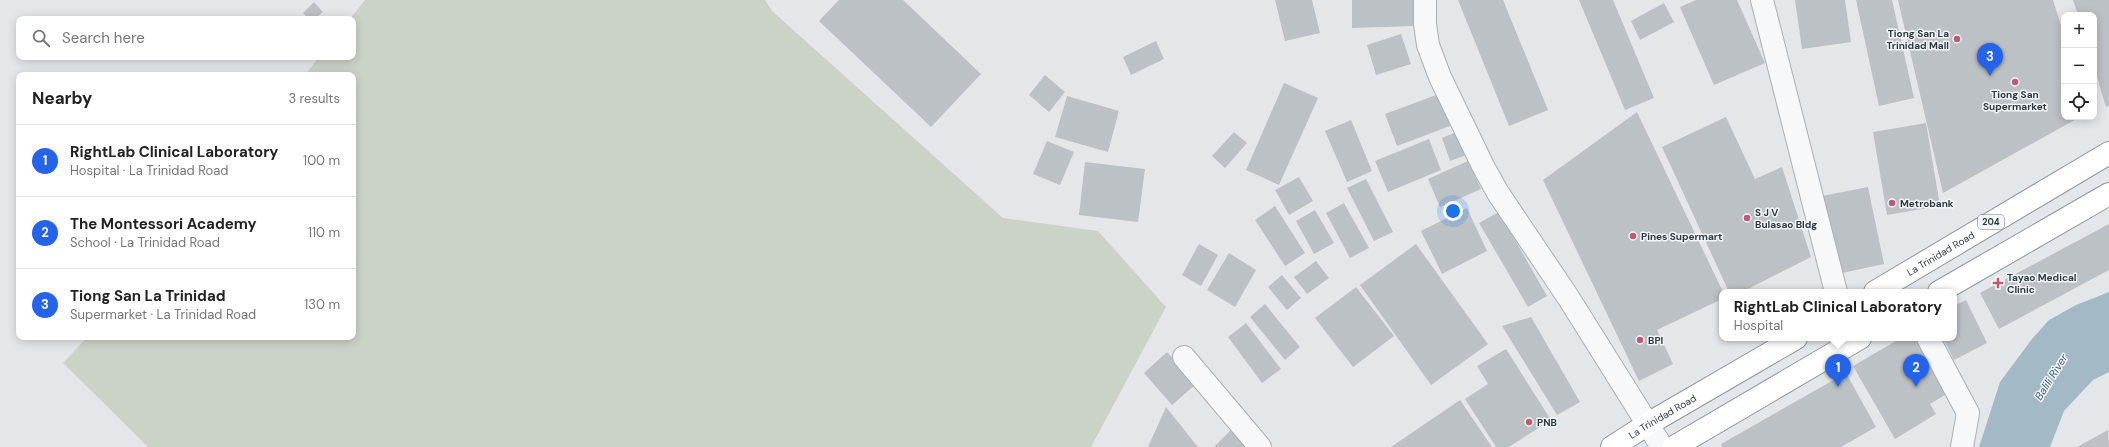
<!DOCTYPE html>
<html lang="en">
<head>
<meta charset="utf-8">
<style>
  :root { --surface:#fff; --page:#f6f6f6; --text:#222; --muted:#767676; --line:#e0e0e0; --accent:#2563eb }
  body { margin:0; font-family:"DM Sans",sans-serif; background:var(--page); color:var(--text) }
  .controls { position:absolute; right:12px; top:12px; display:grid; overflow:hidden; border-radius:8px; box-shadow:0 2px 10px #0003 }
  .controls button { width:36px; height:36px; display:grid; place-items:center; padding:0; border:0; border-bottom:1px solid var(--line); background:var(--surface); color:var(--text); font:20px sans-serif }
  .you { position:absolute; left:1453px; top:211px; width:14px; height:14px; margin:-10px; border:3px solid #fff; border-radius:50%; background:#1a73e8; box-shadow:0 0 0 6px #1a73e833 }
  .badge { display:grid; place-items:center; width:26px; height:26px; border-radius:50%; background:var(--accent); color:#fff; font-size:13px; font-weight:700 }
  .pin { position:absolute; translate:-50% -33px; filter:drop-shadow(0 1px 2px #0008) }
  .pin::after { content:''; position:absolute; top:21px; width:14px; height:12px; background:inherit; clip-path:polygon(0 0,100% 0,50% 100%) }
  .popup { position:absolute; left:1719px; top:289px; width:238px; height:52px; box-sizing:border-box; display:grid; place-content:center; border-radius:8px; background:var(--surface); filter:drop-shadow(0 1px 3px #0005); font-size:13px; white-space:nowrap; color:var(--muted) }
  .popup b { font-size:15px; color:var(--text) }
  .popup::after { content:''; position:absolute; left:50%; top:100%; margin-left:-8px; border:8px solid transparent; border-top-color:var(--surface) }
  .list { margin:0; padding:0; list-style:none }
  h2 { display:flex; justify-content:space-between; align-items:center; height:52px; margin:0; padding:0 16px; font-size:17px }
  h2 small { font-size:13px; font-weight:400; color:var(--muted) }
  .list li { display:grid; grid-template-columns:26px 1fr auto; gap:12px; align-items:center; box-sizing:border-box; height:72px; padding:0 16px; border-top:1px solid var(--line) }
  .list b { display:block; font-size:15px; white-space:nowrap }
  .list p { margin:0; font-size:13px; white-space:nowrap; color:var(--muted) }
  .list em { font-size:13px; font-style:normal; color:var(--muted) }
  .icon { flex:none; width:22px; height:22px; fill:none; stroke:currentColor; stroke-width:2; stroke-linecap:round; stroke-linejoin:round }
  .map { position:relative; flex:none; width:2109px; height:447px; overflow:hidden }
  .search { position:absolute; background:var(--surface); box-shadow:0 2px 10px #0003; left:16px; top:16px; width:340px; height:44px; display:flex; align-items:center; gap:10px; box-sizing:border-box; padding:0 14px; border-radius:8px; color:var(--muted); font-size:15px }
  .panel { position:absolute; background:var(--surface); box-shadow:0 2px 10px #0003; left:16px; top:72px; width:340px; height:268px; border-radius:8px }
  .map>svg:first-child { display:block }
  .green { fill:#cbd3c6 }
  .water { fill:#a3bac6 }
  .building { fill:#bcc1c6 }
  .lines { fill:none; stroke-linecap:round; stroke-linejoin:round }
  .minor-casing { stroke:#a9afb4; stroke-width:24 }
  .highway-casing { stroke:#8d979f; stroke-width:24 }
  .minor { stroke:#f6f8f9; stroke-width:22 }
  .highway { stroke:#fff; stroke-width:22 }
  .poi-dot { fill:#c05879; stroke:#f3f6f8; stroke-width:1.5 }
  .labels { text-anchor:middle; stroke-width:3; stroke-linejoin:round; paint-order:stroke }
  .shield { fill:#f3f6f8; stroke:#687178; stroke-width:1 }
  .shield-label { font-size:9px; font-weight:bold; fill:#2d3841 }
  .poi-label { font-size:10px; font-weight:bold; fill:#2d3841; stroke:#f3f6f8; text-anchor:start }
  .street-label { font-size:10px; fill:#2d3841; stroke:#f3f6f8 }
  .water-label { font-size:11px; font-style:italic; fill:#3c5c70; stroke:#f3f6f8 }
</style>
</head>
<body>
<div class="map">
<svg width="2109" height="447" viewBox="0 0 2109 447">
  <rect width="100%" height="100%" fill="#e4e7ea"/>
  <polygon class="green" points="365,0 765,0 772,11 1003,218 1098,231 1166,307 1091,447 148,447 63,363 87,337 353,337 353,75 305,75 319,57 353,57 353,19 350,19"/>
  <polygon class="water" points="2109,292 2109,372 2093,380 2064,411 2050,447 1979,447 2000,382 2032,339 2049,320 2076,305"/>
  <g class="building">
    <polygon points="839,0 903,0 981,74 931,127 819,21"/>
    <polygon points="1275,0 1312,0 1320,33 1285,41"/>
    <polygon points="1352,0 1413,0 1414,26 1352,28"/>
    <polygon points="1458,0 1503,0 1548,110 1509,126"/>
    <polygon points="1579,0 1613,0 1654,98 1625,110"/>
    <polygon points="1696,0 1737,0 1765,63 1714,85 1680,7"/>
    <polygon points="1795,0 1845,0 1851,42 1802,49"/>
    <polygon points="1856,0 1892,0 1914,98 1879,106"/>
    <polygon points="1898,0 2053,0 2064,35 2064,117 2080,117 1943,193"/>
    <polygon points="2073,0 2109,0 2109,106 2106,107 2094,67 2094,15 2078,15"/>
    <polygon points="314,2 323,12 315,19 309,19 303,13"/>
    <polygon points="1664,3 1674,22 1640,40 1631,21"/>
    <polygon points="1401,34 1411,64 1376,75 1367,45"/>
    <polygon points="1156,41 1164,59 1131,75 1123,57"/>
    <polygon points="1045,75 1065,92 1049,112 1029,95"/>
    <polygon points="1284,83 1318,98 1279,185 1246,170"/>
    <polygon points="1439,94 1450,126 1397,146 1385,114"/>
    <polygon points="1067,96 1119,111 1108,152 1055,137"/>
    <polygon points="1637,112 1723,292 1722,299 1657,330 1673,364 1639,381 1543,180"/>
    <polygon points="1726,117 1755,179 1782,167 1811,257 1742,292 1729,292 1662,147"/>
    <polygon points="1351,120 1372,171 1347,182 1325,131"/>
    <polygon points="1926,123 1940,206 1887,215 1873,132"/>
    <polygon points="1464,129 1472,153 1450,161 1442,138"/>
    <polygon points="1234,132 1247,143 1225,168 1212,156"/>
    <polygon points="1429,139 1441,170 1388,192 1375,161"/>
    <polygon points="1047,141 1074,152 1060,185 1033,174"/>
    <polygon points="1468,161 1481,189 1440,207 1428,179"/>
    <polygon points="1085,162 1145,169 1138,222 1079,215"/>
    <polygon points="1299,177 1313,201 1289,215 1275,190"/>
    <polygon points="1366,179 1393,232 1374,241 1347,188"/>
    <polygon points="1868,187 1884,264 1837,274 1822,196"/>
    <polygon points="1344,203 1369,248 1350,258 1326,213"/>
    <polygon points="1275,206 1305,253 1285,266 1255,220"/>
    <polygon points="1467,208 1487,251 1442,274 1421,231"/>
    <polygon points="1315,210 1334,243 1314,254 1296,221"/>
    <polygon points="1499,212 1547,296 1528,307 1479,223"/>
    <polygon points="2109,224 2109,270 1999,329 1980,293"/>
    <polygon points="1199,244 1218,255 1201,286 1182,275"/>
    <polygon points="1416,244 1488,344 1431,385 1360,285"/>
    <polygon points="1229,253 1256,270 1235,307 1207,290"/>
    <polygon points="1316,261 1329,278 1307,294 1294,277"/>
    <polygon points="1282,275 1301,298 1287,310 1268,287"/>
    <polygon points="1356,287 1394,336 1353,367 1315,318"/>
    <polygon points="1966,300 1987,343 1954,360 1943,338 1954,338 1954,306"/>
    <polygon points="1265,304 1300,347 1285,360 1250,317"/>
    <polygon points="1531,317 1580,402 1557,415 1502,326"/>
    <polygon points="1246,323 1281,369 1262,383 1228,337"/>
    <polygon points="1901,338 1925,338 1955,389 1930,404 1936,414 1895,439 1853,366"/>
    <polygon points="1506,349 1551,420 1509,447 1496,447 1465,399 1488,384 1477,366"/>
    <polygon points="1167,352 1196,384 1172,405 1144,373"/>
    <polygon points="1846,373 1876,427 1841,447 1722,447 1721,444"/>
    <polygon points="1460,400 1492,447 1391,447"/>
    <polygon points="1166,407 1198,447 1148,447"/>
    <polygon points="1231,430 1248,447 1214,447"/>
    <polygon points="2108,430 2109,447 2077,447"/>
  </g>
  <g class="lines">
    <g class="minor-casing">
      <g id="minor">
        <polyline points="1425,0 1425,24 1428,45 1440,77 1483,166 1498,193 1568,297 1662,447"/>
        <polyline points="1762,0 1836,292"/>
        <polyline points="1928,338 1968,413 1962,447"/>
        <polyline points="1184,357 1260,447"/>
      </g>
    </g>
    <g class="highway-casing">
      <g id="highway">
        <path id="s1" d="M1875 292 2109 153"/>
        <polyline points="1939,292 2109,194"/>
        <path id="s2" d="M1612 447 1648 424 1796 338"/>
        <polyline points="1674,447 1860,338"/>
      </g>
    </g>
    <use href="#minor" class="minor"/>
    <use href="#highway" class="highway"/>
  </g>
  <g class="poi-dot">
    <circle cx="1957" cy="39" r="4"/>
    <circle cx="2015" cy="82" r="4"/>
    <circle cx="1892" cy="203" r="4"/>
    <circle cx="1747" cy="218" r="4"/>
    <circle cx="1633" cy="236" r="4"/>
    <path d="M1996 277h4v4h4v4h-4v4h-4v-4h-4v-4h4z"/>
    <circle cx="1640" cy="340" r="4"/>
    <circle cx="1529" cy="422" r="4"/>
  </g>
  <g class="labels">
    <rect class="shield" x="1978" y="215" width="26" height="14" rx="3"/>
    <g class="shield-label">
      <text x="1991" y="225">204</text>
    </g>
    <g class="poi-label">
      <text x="1949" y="37" text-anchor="end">Tiong San La<tspan x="1949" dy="12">Trinidad Mall</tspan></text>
      <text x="2015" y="98" text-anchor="middle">Tiong San<tspan x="2015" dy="12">Supermarket</tspan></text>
      <text x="1900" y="207">Metrobank</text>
      <text x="1755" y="216">S J V<tspan x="1755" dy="12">Bulasao Bldg</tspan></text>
      <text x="1641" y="240">Pines Supermart</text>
      <text x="2007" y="281">Tayao Medical<tspan x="2007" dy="12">Clinic</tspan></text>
      <text x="1648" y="344">BPI</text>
      <text x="1537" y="426">PNB</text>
    </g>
    <g class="street-label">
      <text dy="4" stroke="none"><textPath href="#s1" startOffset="76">La Trinidad Road</textPath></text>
      <text dy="4" stroke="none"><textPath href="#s2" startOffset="59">La Trinidad Road</textPath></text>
    </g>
    <g class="water-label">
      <text transform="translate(2051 377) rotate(-58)" y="4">Balili River</text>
    </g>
  </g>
</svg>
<div class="controls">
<button>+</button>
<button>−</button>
<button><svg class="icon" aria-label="locate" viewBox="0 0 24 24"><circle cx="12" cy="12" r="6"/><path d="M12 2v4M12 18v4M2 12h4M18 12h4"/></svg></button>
</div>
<div class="you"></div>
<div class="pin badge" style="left:1838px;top:387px">1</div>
<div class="popup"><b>RightLab Clinical Laboratory</b>Hospital</div>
<div class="pin badge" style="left:1916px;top:387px">2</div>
<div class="pin badge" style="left:1990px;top:76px">3</div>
<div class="search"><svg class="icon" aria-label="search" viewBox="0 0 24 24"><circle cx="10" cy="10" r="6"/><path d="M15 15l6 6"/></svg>Search here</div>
<section class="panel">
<h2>Nearby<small>3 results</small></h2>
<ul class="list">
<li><span class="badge">1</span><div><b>RightLab Clinical Laboratory</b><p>Hospital · La Trinidad Road</p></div><em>100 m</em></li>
<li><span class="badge">2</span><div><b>The Montessori Academy</b><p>School · La Trinidad Road</p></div><em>110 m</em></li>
<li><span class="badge">3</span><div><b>Tiong San La Trinidad</b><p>Supermarket · La Trinidad Road</p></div><em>130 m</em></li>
</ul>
</section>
</div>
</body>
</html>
